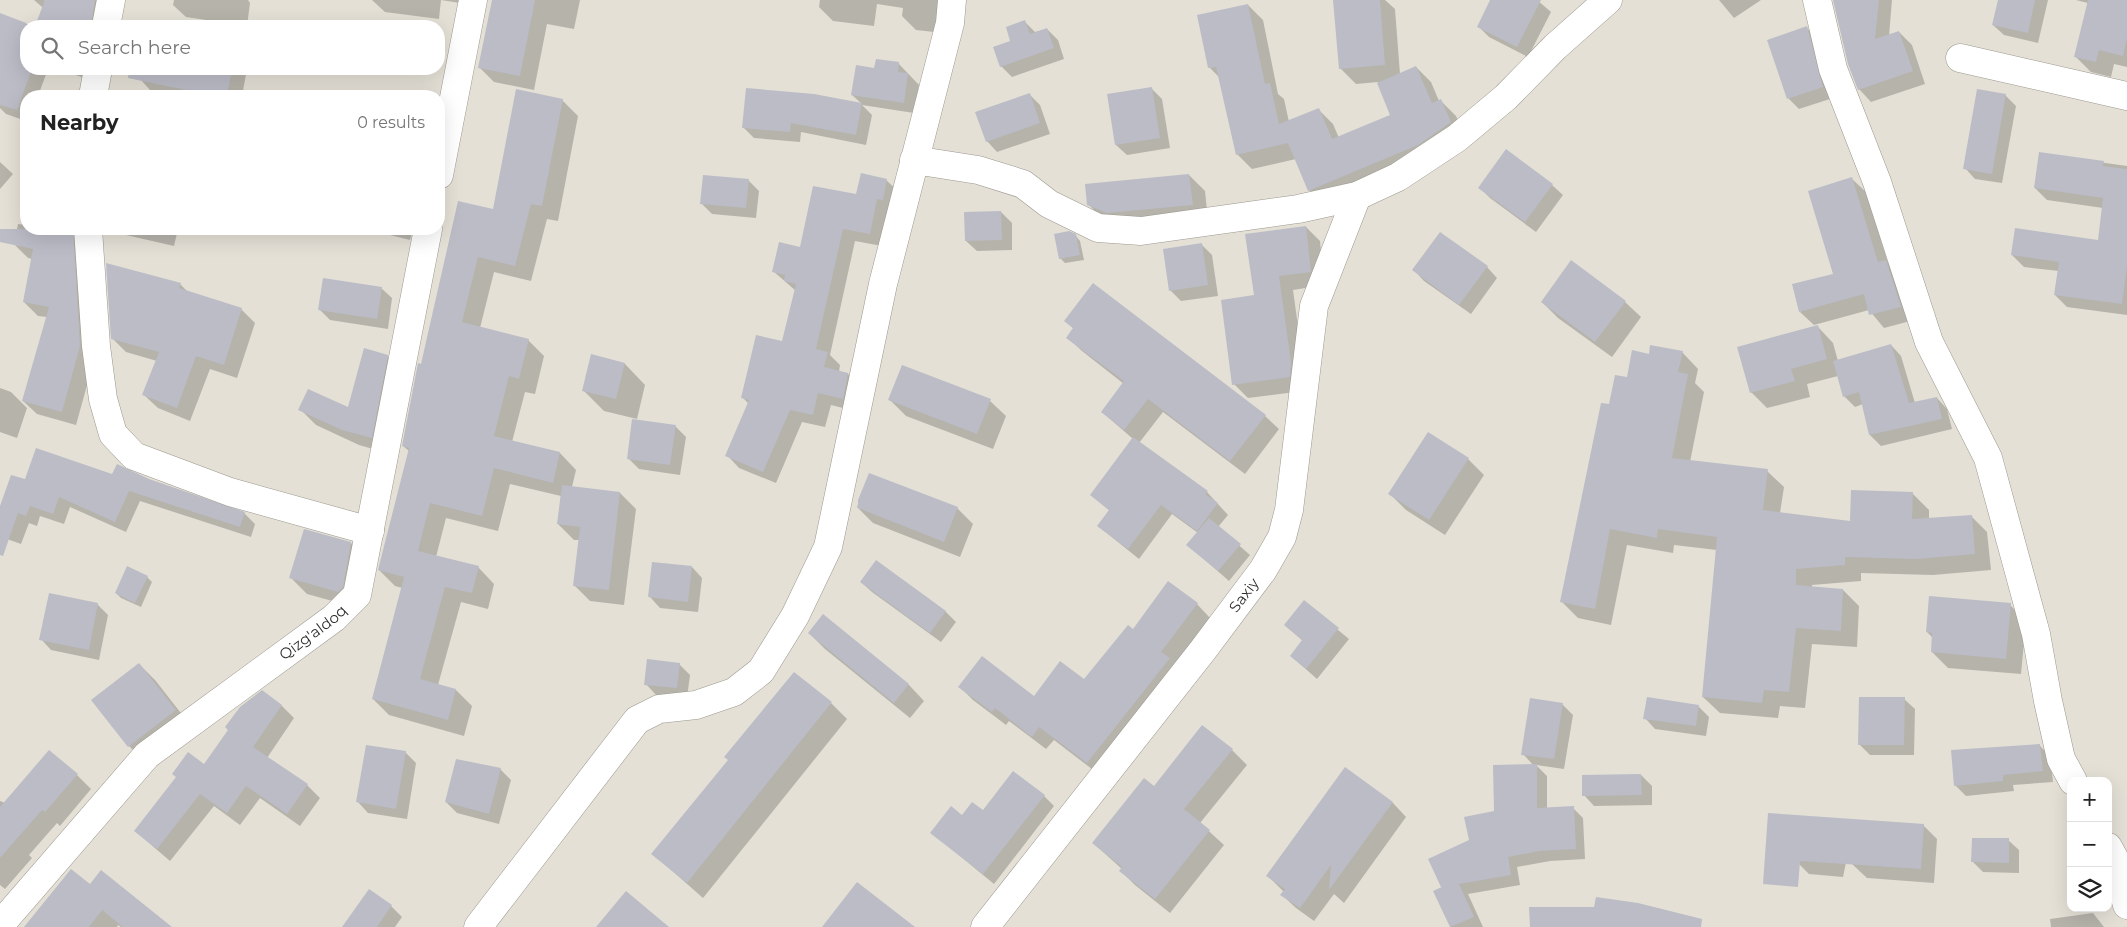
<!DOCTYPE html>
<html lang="en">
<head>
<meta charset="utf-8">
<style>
  :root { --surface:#fff; --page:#f6f6f6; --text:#222; --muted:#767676; --line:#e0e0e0 }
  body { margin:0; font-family:Montserrat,sans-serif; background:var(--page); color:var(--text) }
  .controls { position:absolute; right:15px; bottom:15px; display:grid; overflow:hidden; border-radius:10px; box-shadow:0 5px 20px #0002 }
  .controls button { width:45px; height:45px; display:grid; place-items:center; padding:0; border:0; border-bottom:1px solid var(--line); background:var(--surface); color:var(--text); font:25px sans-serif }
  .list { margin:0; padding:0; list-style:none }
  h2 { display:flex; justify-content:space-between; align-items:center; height:65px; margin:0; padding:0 20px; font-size:21px }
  h2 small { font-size:16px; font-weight:400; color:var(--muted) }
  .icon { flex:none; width:28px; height:28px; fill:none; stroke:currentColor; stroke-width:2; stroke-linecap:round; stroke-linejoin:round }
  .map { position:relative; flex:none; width:2127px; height:927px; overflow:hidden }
  .search { position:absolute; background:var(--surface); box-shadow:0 5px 20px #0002; left:20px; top:20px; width:425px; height:55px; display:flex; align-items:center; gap:12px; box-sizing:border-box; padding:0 18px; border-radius:20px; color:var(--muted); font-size:19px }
  .panel { position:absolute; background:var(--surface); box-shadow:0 5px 20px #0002; left:20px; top:90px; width:425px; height:145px; border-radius:20px }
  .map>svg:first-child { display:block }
  .shadow { fill:#0003 }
  .building { fill:#bbbcc6 }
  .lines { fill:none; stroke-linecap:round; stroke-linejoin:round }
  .street-casing { stroke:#9c988f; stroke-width:29 }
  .street { stroke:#fff; stroke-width:28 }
  .labels { text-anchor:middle; stroke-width:4; stroke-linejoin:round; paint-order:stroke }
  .street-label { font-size:15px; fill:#2f2e2a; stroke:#fff }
</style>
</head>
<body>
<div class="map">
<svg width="2127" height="927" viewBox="0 0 2127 927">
  <rect width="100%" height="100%" fill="#e4e0d6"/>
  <g class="shadow">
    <polygon points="34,0 44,0 64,6 66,0 109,0 105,26 64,26"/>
    <polygon points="174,0 248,0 250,3 247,26 204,26 206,20 186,17 173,5"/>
    <polygon points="372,0 460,0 460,3 441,0 439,19 385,12"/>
    <polygon points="493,0 580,0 574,29 547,24 534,90 494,82 480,68"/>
    <polygon points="820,0 947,0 943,33 916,30 902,16 903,8 877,4 874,26 833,21 819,7"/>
    <polygon points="1334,0 1385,0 1395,9 1400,74 1416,67 1431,82 1439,101 1441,101 1456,116 1466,138 1324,205 1309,190 1296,159 1252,169 1237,154 1219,77 1210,68 1248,5 1263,20 1278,94 1284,99 1289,122 1318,109 1333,124 1339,138 1392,115 1378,82 1356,84 1340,68"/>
    <polygon points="1492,0 1537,0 1551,12 1528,57 1489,37 1478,26"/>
    <polygon points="1719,0 1761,0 1734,18"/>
    <polygon points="1834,0 1892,0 1889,36 1899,32 1912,45 1925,84 1871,102 1859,89"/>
    <polygon points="1999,0 2048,0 2038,43 2004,35 1993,25"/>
    <polygon points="2076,0 2127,0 2127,67 2114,64 2111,77 2091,72 2076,57 2088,3"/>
    <polygon points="3,16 33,26 26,26 26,69 48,69 38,96 26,96 26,121 6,114 0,108 0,23"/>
    <polygon points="1025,22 1035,32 1047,29 1058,40 1064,59 1012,77 1001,66 1012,42"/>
    <polygon points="1807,28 1817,38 1833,98 1799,109 1789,99 1769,40"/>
    <polygon points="898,63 919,85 914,113 862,105 872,115 866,145 801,132 800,142 754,138 743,127 814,96 862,104 852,95 875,70"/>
    <polygon points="58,69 94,69 90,80"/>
    <polygon points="143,69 247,69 242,96 148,96 150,90 141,80"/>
    <polygon points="1152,89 1162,99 1170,148 1127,155 1116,145"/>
    <polygon points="1029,94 1040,105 1050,134 997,152 987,141"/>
    <polygon points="2005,95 2016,106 2002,183 1975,179 1965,168"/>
    <polygon points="562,100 578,116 558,221 547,219 531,281 494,272 480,328 528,340 544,356 535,394 525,392 512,442 560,453 576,470 572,487 620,493 636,509 624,605 590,601 574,585 579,540 574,540 558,524 561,496 510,484 498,531 446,518 436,557 478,567 494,584 488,609 461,602 438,685 456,690 472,706 464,736 389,715 373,699 402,588 395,586 379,570 409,451 403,446 422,366 494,211"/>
    <polygon points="2040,154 2127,166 2127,315 2067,307 2055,295 2059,271 2024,267 2012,255 2099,241 2103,208 2047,200 2035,188"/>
    <polygon points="0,162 13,174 0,189"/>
    <polygon points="1189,175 1205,191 1208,220 1105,221 1089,205"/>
    <polygon points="1852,179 1866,192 1888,263 1899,275 1914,320 1884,328 1869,310 1814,325 1800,312 1835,274"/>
    <polygon points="748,180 759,191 756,218 712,214 701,203"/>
    <polygon points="886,180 899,192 882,246 855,241 830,355 840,365 839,372 848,374 860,386 855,411 831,405 825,427 802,422 776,483 739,468 727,455 749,404 743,398 783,342 796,291 773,271 801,249 857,196"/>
    <polygon points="1552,185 1563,195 1536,232 1490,198 1479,187"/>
    <polygon points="1001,212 1012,223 1012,250 977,251 966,241"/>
    <polygon points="18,224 26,225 26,229 44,229 72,234 86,248 94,360 76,425 37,414 23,401 47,317 38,316 24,302 33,259 28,258 14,244"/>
    <polygon points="1306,227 1320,241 1324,285 1293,290 1305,377 1303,391 1248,398 1234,384 1255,296"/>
    <polygon points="119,229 178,229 174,246 126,235"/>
    <polygon points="366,229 413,229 410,240"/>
    <polygon points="1075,235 1080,241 1084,260 1065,263 1060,258"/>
    <polygon points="1202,245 1212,255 1218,296 1181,301 1170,290"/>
    <polygon points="1487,267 1497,278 1471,314 1424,281 1414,270"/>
    <polygon points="180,284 189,293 241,309 255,323 237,378 210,369 190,421 158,408 144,395 157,361 126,352 112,338"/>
    <polygon points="381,288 392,298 388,329 330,320 319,309"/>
    <polygon points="1542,302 1625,302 1641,317 1612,357 1558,318"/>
    <polygon points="1065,321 1265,416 1279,429 1245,474 1163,412 1139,443 1207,492 1228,515 1218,527 1250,555 1229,581 1188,545 1198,533 1172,514 1139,559 1098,526 1110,511 1091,495 1133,439 1102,412 1124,384 1082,351 1068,338 1074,329"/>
    <polygon points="1818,327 1833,343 1838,361 1891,345 1901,356 1915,403 1937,398 1947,409 1952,429 1881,446 1870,435 1863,404 1855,407 1844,396 1838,376 1807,384 1810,397 1767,408 1751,392"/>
    <polygon points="1682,352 1698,369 1695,383 1704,392 1690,462 1767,471 1784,487 1780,513 1851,523 1913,494 1929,510 1929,519 1971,516 1987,532 1991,570 1933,575 1861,573 1861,581 1812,585 1812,587 1843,590 1859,606 1857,647 1812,644 1805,708 1780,706 1778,718 1720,713 1703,697 1717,550 1674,545 1673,553 1627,545 1611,625 1578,618 1562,602 1610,406 1628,379 1650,355"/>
    <polygon points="387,356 403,372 387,453 359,445 316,425 300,409 349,409"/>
    <polygon points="592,356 625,364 645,385 637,419 604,411 583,390"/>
    <polygon points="0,388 11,392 27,408 17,438 0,432"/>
    <polygon points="890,400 990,401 1006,416 993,449 906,416"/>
    <polygon points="675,426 686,437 680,475 639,469 628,458"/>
    <polygon points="1468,459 1484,475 1445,535 1406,510 1390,494"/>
    <polygon points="870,474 957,508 973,524 960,557 873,523 857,507"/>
    <polygon points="113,476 149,480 244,513 255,524 251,537 140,501 126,532 70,507 64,524 40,516 37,526 29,523 21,544 4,538 0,534 0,510 26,481"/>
    <polygon points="351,543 367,559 354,607 307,594 291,578"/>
    <polygon points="692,567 702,578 698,612 660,608 650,597"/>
    <polygon points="147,577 152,582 141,607 121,598 116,593"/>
    <polygon points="861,582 945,611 956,622 941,642 872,592"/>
    <polygon points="1304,602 1349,639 1317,679 1291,656 1303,641 1285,625"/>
    <polygon points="97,604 108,615 99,660 51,650 41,639"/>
    <polygon points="1197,604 1210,618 1101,776 1054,740 1046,749 1009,721 1006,725 973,700 960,687 1034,697 1084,681 1134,631"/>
    <polygon points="2010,605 2026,621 2021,674 1948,668 1932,652 1933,638 1927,632"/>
    <polygon points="823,616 909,685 924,701 910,718 825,649 809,633"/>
    <polygon points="139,664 155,680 191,726 145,762 129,746 93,700"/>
    <polygon points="679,664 690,675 687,698 656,695 646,684"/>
    <polygon points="262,692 282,706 294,718 267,758 307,785 320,798 300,826 260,798 240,825 214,806 170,861 135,831 204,766"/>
    <polygon points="1904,699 1915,709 1914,755 1870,755 1859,744"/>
    <polygon points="831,703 847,719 703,898 653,854"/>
    <polygon points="1562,704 1573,715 1564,769 1536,765 1547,776 1547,809 1573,808 1583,818 1585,859 1550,861 1517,867 1520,885 1468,894 1483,927 1451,927 1435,892 1443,888 1442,886 1470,840 1534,766 1523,754"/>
    <polygon points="1698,706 1709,717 1706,736 1655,729 1645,718"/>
    <polygon points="2039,745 2050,756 2053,782 2013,785 2014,791 1966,796 1955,785"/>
    <polygon points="1232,750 1247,765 1200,823 1224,845 1170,913 1135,885 1121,871 1122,869 1093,843 1154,787"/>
    <polygon points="405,752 416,763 407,819 368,813 358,802"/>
    <polygon points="500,769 511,780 499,824 457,813 446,802"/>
    <polygon points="1345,769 1393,803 1406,817 1344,903 1334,894 1314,921 1296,908 1282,895 1284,892 1267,875"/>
    <polygon points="77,775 91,789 60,826 57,823 29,855 32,858 5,889 0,885 0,801 5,803"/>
    <polygon points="1641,775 1652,786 1652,805 1594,806 1584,795"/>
    <polygon points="1044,796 1054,806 994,884 932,833 963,817"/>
    <polygon points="1923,825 1937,839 1934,883 1867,878 1852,864 1848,853 1843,877 1809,874 1795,860"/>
    <polygon points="2008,840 2019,850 2019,873 1983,872 1973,862"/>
    <polygon points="90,885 169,927 121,927 118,925 117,927 40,927"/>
    <polygon points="369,891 391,906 402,917 395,927 344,927"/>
    <polygon points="2093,913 2104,927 2051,927 2050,919"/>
  </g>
  <g class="building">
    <polygon points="45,0 95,0 91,26 35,26"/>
    <polygon points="492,0 535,0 520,76 478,68"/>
    <polygon points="1333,0 1380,0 1385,65 1339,69"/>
    <polygon points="1490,0 1541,0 1517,47 1477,27"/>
    <polygon points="1833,0 1879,0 1875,39 1899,31 1913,71 1858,90 1848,64"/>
    <polygon points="1998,0 2035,0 2028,33 1992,25"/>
    <polygon points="2088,0 2127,0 2127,38 2123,56 2099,50 2096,62 2074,57"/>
    <polygon points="1248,4 1265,84 1270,83 1279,124 1319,108 1332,139 1390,115 1377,83 1416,66 1432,103 1441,99 1451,122 1418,145 1308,191 1288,143 1236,155 1216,67 1208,68 1197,15"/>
    <polygon points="0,13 26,23 26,69 32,69 17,110 0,105"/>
    <polygon points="1025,20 1030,34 1047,28 1054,48 1000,67 993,47 1010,41 1006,27"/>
    <polygon points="1807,26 1823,87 1787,99 1767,40"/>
    <polygon points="876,59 899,62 898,72 908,73 904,103 851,95 856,65 874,68"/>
    <polygon points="129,69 232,69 227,96 215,96 128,78"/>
    <polygon points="1152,87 1160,138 1115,145 1107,94"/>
    <polygon points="746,88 814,94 862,103 856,135 791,123 790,132 742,128"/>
    <polygon points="516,89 563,99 542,206 531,204 515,266 478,257 462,322 529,339 519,379 509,376 494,436 560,452 553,483 494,468 482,516 430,503 418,551 479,566 472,593 445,587 420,679 456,689 448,720 372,699 404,577 378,570 409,448 402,446 418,363 421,364 458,201 493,209"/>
    <polygon points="1977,89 2006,94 1992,174 1963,169"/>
    <polygon points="1030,93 1040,123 986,142 975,112"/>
    <polygon points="1506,149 1553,184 1525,222 1478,188"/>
    <polygon points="2039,152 2104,161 2103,166 2127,169 2127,266 2122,304 2054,295 2059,262 2011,255 2015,228 2098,240 2103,198 2034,188"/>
    <polygon points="861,173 887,179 883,200 877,199 870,234 843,229 816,349 828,352 824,367 848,373 843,399 818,393 813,415 790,410 763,472 725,456 749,400 741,398 756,335 782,341 796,284 784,281 785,275 772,272 779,242 800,247 813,186 856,194"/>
    <polygon points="1189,174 1193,205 1107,213 1087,205 1085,184"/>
    <polygon points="703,175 749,179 746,208 700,204"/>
    <polygon points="1852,177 1878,262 1886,260 1901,307 1869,315 1864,294 1799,312 1792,284 1833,274 1808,191"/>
    <polygon points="1001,211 1002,240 965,241 964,212"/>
    <polygon points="1306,226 1311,272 1279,276 1291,362 1290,377 1232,385 1221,300 1254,295 1245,234"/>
    <polygon points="0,229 73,229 80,346 62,412 22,401 49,307 23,302 33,249 0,242"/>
    <polygon points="1069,231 1076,234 1080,255 1059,259 1054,234"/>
    <polygon points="1440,232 1488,266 1459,305 1412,270"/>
    <polygon points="1202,243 1208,285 1169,291 1163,249"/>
    <polygon points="1571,260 1626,301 1595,342 1541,302"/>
    <polygon points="106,263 181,283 179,288 242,308 224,365 196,356 177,408 142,395 159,352 111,339"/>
    <polygon points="323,278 382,287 377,319 318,310"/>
    <polygon points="1093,283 1266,415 1230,461 1148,399 1124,430 1101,412 1124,381 1066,338 1073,328 1064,321"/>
    <polygon points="1818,325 1827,359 1791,369 1795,381 1750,393 1737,347"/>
    <polygon points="1891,344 1909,403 1937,397 1942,419 1869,435 1859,392 1843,397 1833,361"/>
    <polygon points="1650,345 1683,351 1678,372 1688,374 1672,458 1768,469 1763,510 1850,521 1851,490 1913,492 1912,519 1972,515 1975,554 1916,559 1845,557 1845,565 1796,569 1796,585 1843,589 1841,631 1796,628 1789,692 1764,690 1762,703 1702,697 1717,537 1658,529 1657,538 1610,529 1595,609 1560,602 1601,403 1609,404 1615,375 1627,377 1632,350 1649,354"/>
    <polygon points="364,348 388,355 372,438 342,430 298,410 308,389 348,407"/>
    <polygon points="591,354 625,363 616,399 582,391"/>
    <polygon points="902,365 991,399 977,434 888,400"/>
    <polygon points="632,419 676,425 670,465 627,459"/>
    <polygon points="1428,432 1469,458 1429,520 1388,494"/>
    <polygon points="1133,437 1208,491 1205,494 1218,503 1197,531 1161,505 1128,549 1097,526 1109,510 1090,495"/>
    <polygon points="36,448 112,474 117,464 149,479 245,512 240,527 129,491 115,522 59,497 53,514 30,506 26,516 18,513 3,556 0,555 0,506 11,475 25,479"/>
    <polygon points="869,473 958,507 944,542 858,508 858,500"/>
    <polygon points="562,485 620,492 609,590 573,586 580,527 557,524"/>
    <polygon points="1209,518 1241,544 1218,571 1186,545"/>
    <polygon points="304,529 351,542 343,587 338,592 289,578"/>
    <polygon points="876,560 946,611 930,633 860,582"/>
    <polygon points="652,562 692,566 688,602 648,597"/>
    <polygon points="127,566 148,576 135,603 115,593"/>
    <polygon points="1168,581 1198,603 1161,652 1170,658 1087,763 1039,727 1032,737 995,708 992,712 958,687 982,656 1034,696 1060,661 1084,679 1128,625 1133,629"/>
    <polygon points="49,593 98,603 89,650 39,640"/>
    <polygon points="1929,596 2011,603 2006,659 1931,652 1932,633 1926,632"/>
    <polygon points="1304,600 1339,628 1306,669 1290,656 1302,640 1284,625"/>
    <polygon points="823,614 909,684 894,703 808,633"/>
    <polygon points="647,659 680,663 677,688 644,685"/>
    <polygon points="139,663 176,710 128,747 91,700"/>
    <polygon points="794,672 832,702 687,883 651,854 728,760 724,757"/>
    <polygon points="262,690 282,705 253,747 308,784 287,814 246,786 227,813 200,794 157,849 134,831 176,777 172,774 188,752 204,764 228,730 225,727 240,707"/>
    <polygon points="1647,697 1699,705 1696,726 1643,719"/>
    <polygon points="1859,697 1905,697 1904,745 1858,745"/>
    <polygon points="1530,698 1563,703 1554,759 1521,755"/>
    <polygon points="1202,725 1233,749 1184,809 1210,830 1155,899 1119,871 1122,867 1092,843 1144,778 1154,786"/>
    <polygon points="2040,744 2043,771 2003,775 2003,781 1954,786 1951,750"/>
    <polygon points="366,745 406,751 396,809 356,802"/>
    <polygon points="49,750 78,774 45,812 42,810 0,858 0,807"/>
    <polygon points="456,759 501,768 489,814 445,802"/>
    <polygon points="1537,764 1537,808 1574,806 1576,849 1539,851 1508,857 1511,875 1459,884 1474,917 1450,927 1433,891 1444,886 1441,887 1428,859 1469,840 1464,817 1494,811 1493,765"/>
    <polygon points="1345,767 1393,802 1329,890 1331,865 1300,908 1280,895 1285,889 1266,876"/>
    <polygon points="1013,771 1045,795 983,874 930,833 951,806 962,815 972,802 983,810"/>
    <polygon points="1641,774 1642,795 1582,796 1582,775"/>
    <polygon points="1768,813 1924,824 1921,869 1800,861 1798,887 1763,884"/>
    <polygon points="1972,838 2009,838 2009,863 1971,862"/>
    <polygon points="71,869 90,884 101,870 172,927 123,927 102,910 89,927 24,927"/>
    <polygon points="857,882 915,927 822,927"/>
    <polygon points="369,889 392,905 377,927 342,927"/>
    <polygon points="626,891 669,927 596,927"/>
    <polygon points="1596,897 1638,903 1702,919 1701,927 1530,927 1529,907 1594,907"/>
  </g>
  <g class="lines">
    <g class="street-casing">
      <g id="street">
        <polyline points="1817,0 1833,69 1877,182 1929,342 1988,458 2036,634 2048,701 2061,759 2073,781"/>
        <polyline points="106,26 111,0"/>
        <polyline points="1960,58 2127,96"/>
        <polyline points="93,96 98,69"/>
        <polyline points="914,160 978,170 1023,184 1049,204 1098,228 1141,231 1298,209 1357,196 1398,177 1457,138 1506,97 1555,47 1608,0"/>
        <polyline points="439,175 473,0"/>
        <polyline points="88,229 96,346 103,399 113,434 134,456 230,492 370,531"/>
        <polyline points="2108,847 2114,858 2127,905"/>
        <path id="s1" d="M0 925 147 755 334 618 357 595 428 229"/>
        <polyline points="478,927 637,720 659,709 696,705 734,692 761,671 795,616 828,547 883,284 950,23 952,0"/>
        <path id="s2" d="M985 927 1203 650 1263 570 1282 537 1289 510 1314 306 1357 196"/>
      </g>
    </g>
    <use href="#street" class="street"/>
  </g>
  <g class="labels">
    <g class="street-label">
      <text dy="5" stroke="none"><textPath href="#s2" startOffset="421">Saxiy</textPath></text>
      <text dy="5" stroke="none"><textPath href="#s1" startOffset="431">Qizg'aldoq</textPath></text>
    </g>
  </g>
</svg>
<div class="controls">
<button>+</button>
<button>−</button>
<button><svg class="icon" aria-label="layers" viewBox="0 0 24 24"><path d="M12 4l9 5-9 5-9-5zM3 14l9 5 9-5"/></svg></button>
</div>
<div class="search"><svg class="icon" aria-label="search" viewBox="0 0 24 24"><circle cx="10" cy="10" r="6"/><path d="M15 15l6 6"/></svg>Search here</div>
<section class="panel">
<h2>Nearby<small>0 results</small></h2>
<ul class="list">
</ul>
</section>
</div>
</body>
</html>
